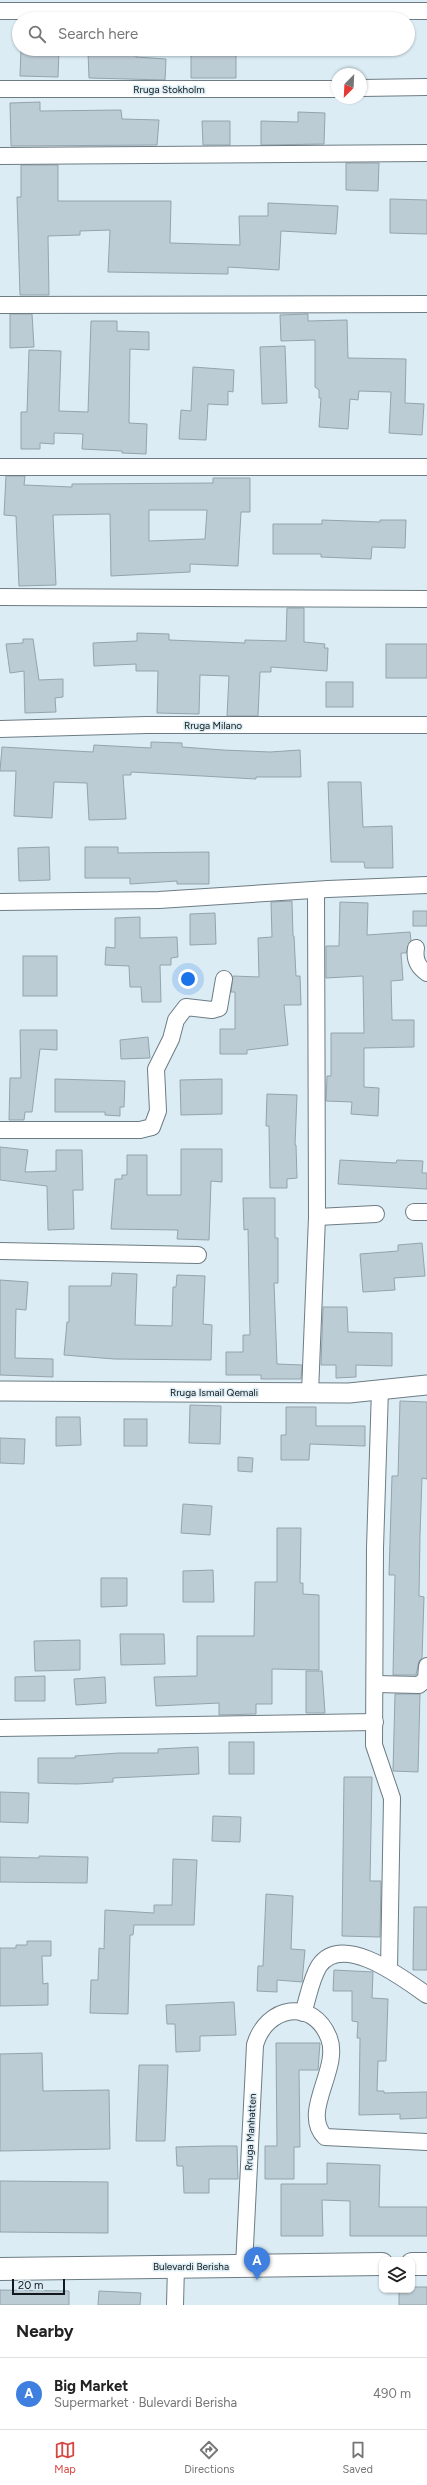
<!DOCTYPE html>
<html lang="en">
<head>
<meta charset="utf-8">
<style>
  :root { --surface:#fff; --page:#f2f2f2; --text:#222; --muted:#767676; --line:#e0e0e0; --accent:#d54740 }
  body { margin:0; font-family:Figtree,sans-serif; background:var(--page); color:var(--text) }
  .controls { position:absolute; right:12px; bottom:12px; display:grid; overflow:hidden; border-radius:8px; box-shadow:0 1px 3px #0004 }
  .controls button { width:36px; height:36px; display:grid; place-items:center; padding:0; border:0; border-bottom:1px solid var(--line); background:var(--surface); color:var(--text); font:20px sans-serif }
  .compass { position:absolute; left:331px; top:68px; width:36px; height:36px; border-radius:50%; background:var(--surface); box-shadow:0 1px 3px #0004; rotate:204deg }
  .scale { position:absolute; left:12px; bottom:10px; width:53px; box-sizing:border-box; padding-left:4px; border:2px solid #12181b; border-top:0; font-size:11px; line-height:14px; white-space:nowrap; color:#12181b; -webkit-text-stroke:3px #dbecf4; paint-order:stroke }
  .you { position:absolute; left:188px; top:979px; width:14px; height:14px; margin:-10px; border:3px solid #fff; border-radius:50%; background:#1a73e8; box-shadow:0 0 0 6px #1a73e833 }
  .badge { display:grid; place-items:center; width:26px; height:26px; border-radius:50%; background:var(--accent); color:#fff; font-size:13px; font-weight:700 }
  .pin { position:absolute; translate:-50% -33px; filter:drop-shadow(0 1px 2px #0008) }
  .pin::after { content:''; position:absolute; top:21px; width:14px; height:12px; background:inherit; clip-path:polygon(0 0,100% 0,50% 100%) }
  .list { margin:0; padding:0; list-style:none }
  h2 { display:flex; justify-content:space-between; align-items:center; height:52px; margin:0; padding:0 16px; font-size:17px }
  h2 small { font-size:13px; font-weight:400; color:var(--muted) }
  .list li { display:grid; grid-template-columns:26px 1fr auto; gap:12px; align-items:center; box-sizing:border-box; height:72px; padding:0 16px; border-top:1px solid var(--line) }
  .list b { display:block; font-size:15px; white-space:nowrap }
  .list p { margin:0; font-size:13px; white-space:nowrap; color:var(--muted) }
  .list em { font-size:13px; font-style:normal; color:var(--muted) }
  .icon { flex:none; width:22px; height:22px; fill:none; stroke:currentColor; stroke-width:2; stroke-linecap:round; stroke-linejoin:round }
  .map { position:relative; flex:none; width:427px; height:2305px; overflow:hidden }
  .search { position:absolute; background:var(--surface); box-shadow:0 1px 3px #0004; left:12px; right:12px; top:12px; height:44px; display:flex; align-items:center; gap:10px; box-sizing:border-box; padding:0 14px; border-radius:22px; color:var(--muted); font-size:15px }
  .sheet { height:124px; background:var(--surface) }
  nav { display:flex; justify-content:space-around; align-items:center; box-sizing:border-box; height:56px; border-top:1px solid var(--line); background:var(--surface); font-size:11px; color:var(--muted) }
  nav a { display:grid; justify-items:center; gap:2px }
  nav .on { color:var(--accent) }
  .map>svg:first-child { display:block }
  .building { fill:#bcccd4; stroke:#95a4ac; fill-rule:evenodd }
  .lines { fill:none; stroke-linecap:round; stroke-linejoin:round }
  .minor-casing { stroke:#6d7c84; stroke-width:18 }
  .tertiary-casing { stroke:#6d7c84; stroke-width:21 }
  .secondary-casing { stroke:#6d7c84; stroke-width:24 }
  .minor { stroke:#fff; stroke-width:16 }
  .tertiary { stroke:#fff; stroke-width:19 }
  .secondary { stroke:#fff; stroke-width:22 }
  .labels { text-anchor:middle; stroke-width:3; stroke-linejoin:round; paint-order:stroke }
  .street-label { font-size:10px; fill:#12181b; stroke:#dbecf4 }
</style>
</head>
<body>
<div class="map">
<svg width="427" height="2305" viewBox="0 0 427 2305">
  <rect width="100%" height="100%" fill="#dbecf4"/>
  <g class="building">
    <polygon points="21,49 59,49 58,77 20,76"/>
    <polygon points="236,50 236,78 191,78 191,51"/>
    <polygon points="136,51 136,57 166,59 165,80 89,78 88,52"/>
    <polygon points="40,102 40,111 121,110 122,119 159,120 157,145 11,146 10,103"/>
    <polygon points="298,112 325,113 324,144 261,145 261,121 298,122"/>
    <polygon points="202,121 230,121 230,145 203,145"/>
    <polygon points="346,163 379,163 378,191 346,190"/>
    <polygon points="21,165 58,165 58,201 171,201 170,243 240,245 239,216 268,216 268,203 338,206 336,234 281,231 279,270 228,267 228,274 108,272 110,230 80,231 80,235 48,236 49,295 20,295 17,197 21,197"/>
    <polygon points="390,199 427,200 427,234 390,233"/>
    <polygon points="10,314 32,314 34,347 10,348"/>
    <polygon points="308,314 308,321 347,320 348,358 406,359 405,403 424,404 422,435 389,433 391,392 359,391 358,400 350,399 348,429 319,427 321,398 319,398 319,390 315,387 315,340 281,341 280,315"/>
    <polygon points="91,321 117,321 117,331 149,332 149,350 130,349 129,423 147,424 146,454 122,453 122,451 82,449 83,434 54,433 54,444 40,443 40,449 21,449 21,412 27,412 29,350 61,351 59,411 88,412"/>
    <polygon points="285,346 287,403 262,404 260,347"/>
    <polygon points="193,367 234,370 233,392 228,391 228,405 208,404 206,440 179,439 181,410 191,411"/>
    <path d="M6 476H25L24 485 72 487V484L213 483V478H250V512H241L238 566 190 564V572L111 576 110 514 53 515 56 585 19 586 16 516 4 515ZM149 510H207L205 539 149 541Z"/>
    <polygon points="322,520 380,522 380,520 406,520 405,548 372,547 371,559 321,557 321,554 273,554 273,524 322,524"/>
    <polygon points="287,608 304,608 304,642 325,644 324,648 328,648 327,671 271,667 271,672 260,672 258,716 227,716 229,676 200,675 199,714 157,713 158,671 136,671 136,664 94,666 93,643 137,641 137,633 169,634 169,640 245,643 245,640 286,641"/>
    <polygon points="23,639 33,639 39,680 63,679 63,697 55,698 56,712 25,713 24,671 10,673 6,644 23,643"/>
    <rect x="386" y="644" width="41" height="34"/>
    <rect x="326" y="682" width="27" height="25"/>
    <polygon points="151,742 182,743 182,747 223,750 270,752 300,750 301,777 256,777 256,779 131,772 131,775 123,775 126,819 89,820 87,783 54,782 52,818 14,816 16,771 0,771 2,747 93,752 94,745 151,748"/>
    <polygon points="328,782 361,782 363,827 392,826 393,868 365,868 364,862 331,862"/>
    <polygon points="49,847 50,880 19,881 18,848"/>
    <polygon points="85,847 118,847 118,853 209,852 209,884 177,884 177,881 130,884 130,878 85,878"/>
    <polygon points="292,901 293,936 294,936 296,976 300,976 301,1005 284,1005 288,1045 247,1050 247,1054 220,1054 220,1029 235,1029 235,992 231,992 233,976 259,977 258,938 272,937 271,902"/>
    <polygon points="340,902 368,903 367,935 410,932 411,941 406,953 401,953 403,980 391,981 392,1020 414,1020 414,1047 364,1048 364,1087 379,1088 378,1116 351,1114 352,1102 326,1101 327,1076 331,1076 331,1033 364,1033 363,976 326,978 326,946 339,946"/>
    <rect x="413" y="911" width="14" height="15"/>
    <polygon points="215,913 216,944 190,945 190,914"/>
    <polygon points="140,917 140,938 177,937 178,957 171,958 171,965 160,965 161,1002 142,1002 141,987 130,987 129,966 105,965 106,947 115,948 115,918"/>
    <rect x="23" y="956" width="34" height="40"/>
    <polygon points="20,1030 57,1030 57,1050 40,1049 32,1112 25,1112 24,1120 9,1120 10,1078 21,1078"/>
    <polygon points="148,1037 150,1058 121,1059 120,1040"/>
    <polygon points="55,1079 125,1081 124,1107 120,1107 120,1116 105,1115 105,1112 55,1112"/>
    <polygon points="222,1079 222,1114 181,1115 180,1080"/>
    <polygon points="267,1094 297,1095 295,1145 296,1145 297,1178 287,1179 287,1188 270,1188 269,1126 266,1126"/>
    <polygon points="0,1147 28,1150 25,1172 56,1171 56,1150 82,1150 83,1190 73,1190 74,1229 48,1230 47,1186 0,1180"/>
    <polygon points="181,1149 222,1149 222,1182 211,1181 209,1240 177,1239 178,1230 111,1229 115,1179 122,1179 122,1175 127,1175 127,1155 147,1155 147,1195 181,1195"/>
    <polygon points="340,1160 396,1163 397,1160 423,1161 422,1173 427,1173 427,1189 338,1184"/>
    <polygon points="243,1198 275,1198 275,1238 278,1238 278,1283 274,1283 277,1364 302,1365 301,1379 261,1379 261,1375 226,1375 226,1352 243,1352 243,1335 250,1335 248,1229 244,1230"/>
    <polygon points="422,1243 425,1276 394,1278 395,1290 363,1292 360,1254 398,1251 398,1245"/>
    <polygon points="112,1273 137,1274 135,1325 172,1326 173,1287 176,1287 177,1275 205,1276 203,1324 212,1325 211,1360 114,1359 64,1355 67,1322 69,1322 69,1286 111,1286"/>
    <polygon points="0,1280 28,1282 26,1310 16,1309 15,1358 53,1359 53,1377 0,1375"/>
    <polygon points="323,1307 347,1307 348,1332 392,1333 392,1366 356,1365 356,1377 336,1378 336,1365 321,1365"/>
    <polygon points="400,1401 427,1402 427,1479 422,1478 420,1535 419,1596 424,1597 422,1658 419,1661 416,1675 393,1675 395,1575 389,1575 392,1476 398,1476"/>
    <polygon points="190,1405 221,1406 220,1444 189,1443"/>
    <polygon points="286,1407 316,1407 316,1426 365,1426 365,1446 310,1444 309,1460 281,1460 281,1435 286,1435"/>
    <polygon points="56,1417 80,1417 81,1445 56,1446"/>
    <rect x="124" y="1419" width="23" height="27"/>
    <polygon points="0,1438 25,1439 24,1464 0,1463"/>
    <polygon points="238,1457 253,1458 252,1472 238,1471"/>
    <polygon points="183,1504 212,1506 210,1535 181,1533"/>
    <polygon points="277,1528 301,1528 300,1583 303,1583 303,1594 319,1595 319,1670 272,1669 272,1704 256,1704 256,1714 219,1715 219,1703 156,1706 154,1677 197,1676 197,1636 254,1636 255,1582 277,1582"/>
    <polygon points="213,1570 214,1602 183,1602 183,1571"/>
    <polygon points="101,1578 127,1578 127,1606 101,1607"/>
    <polygon points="120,1634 164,1634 165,1664 121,1665"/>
    <polygon points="80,1640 80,1670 35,1671 34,1641"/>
    <polygon points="306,1671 322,1671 325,1713 306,1713"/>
    <polygon points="45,1676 45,1701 15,1701 15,1677"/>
    <polygon points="105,1677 106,1703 76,1705 74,1679"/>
    <polygon points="395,1694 420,1694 418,1772 393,1771"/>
    <rect x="229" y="1742" width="25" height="32"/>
    <polygon points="198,1747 199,1774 113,1778 113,1782 77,1784 38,1783 38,1758 75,1758 75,1756 119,1753 158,1753 158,1749"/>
    <polygon points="344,1777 372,1777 370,1881 381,1881 380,1937 342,1936"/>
    <polygon points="0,1792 29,1793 28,1823 0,1822"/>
    <polygon points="213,1816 241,1817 240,1842 212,1841"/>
    <polygon points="39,1856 88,1857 87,1883 0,1882 0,1857 39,1858"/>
    <polygon points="173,1859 197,1860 194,1925 134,1925 133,1935 130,1935 128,2014 90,2013 91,1980 98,1980 99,1948 104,1949 105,1910 154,1913 154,1905 172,1905"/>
    <polygon points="266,1894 293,1896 291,1949 305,1950 302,1982 277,1980 277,1992 257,1991 258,1966 263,1966"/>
    <polygon points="414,1907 427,1907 427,1970 413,1970"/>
    <polygon points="27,1941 51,1941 51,1956 42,1956 43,1984 48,1983 48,2005 0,2006 0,1948 16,1948 16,1945 27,1945"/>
    <polygon points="334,1970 373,1972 372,1998 388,1999 386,2061 378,2061 377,2091 384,2091 384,2093 427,2092 427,2118 400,2119 400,2114 359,2115 360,2038 357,2038 358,2022 352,2021 352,1991 333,1991"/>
    <polygon points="234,2002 236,2035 200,2036 200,2051 176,2052 175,2024 167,2024 166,2005"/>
    <polygon points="276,2043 320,2043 318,2070 299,2070 300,2147 294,2147 294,2179 265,2179 265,2146 277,2146"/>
    <polygon points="42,2053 43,2091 109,2090 110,2149 0,2151 0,2054"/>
    <polygon points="139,2065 168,2065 165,2141 136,2141"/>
    <polygon points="213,2146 237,2146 238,2179 209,2179 209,2193 184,2193 183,2166 177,2166 176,2147"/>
    <polygon points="327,2163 380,2165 379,2207 427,2207 427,2236 350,2236 350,2201 322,2200 323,2236 281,2236 281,2184 327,2184"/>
    <polygon points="0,2181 108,2182 108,2233 0,2232"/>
    <polygon points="412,2287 427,2287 427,2305 399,2305 399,2290 412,2290"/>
    <polygon points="0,2290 69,2291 69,2305 0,2305"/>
    <polygon points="99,2291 141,2293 140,2305 98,2305"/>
  </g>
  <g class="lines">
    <g class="minor-casing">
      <g id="minor">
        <polyline points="0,11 427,11"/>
        <polyline points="361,88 427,87"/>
        <polyline points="0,89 337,89"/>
        <polyline points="0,156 427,153"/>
        <polyline points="0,305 427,304"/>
        <polyline points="0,467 427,467"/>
        <polyline points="0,597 427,599"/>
        <polyline points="0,729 147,725 427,725"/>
        <polyline points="0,902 159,900 328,889 427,885"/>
        <path d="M416 948C414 960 418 967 427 973"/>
        <polyline points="0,1130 140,1130 152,1127 158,1111 156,1069 171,1039 176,1020 186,1007 212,1010 219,1008 224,979"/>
        <polyline points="414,1212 427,1212"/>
        <polyline points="317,1217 376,1214"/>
        <polyline points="0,1251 198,1255"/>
        <polyline points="380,1389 375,1548 374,1745 392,1798 389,1969"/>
        <polyline points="310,1393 317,1217 316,891"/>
        <polyline points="376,1684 419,1685 426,1679 427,1666"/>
        <polyline points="0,1728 375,1722"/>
        <path d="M303 2013C308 1998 311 1979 319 1966 343 1931 405 1980 427 1995"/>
        <path d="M244 2266 255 2045C266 2006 313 1997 329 2038 341 2069 300 2112 325 2137L427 2142"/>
        <polyline points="175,2305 176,2266"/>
      </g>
    </g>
    <g class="tertiary-casing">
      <polyline id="tertiary" points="0,1391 349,1393 427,1385"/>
    </g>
    <g class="secondary-casing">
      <g id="secondary">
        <polyline points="412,2264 427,2264"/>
        <polyline points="0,2269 382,2264"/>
      </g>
    </g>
    <use href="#minor" class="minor"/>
    <use href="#tertiary" class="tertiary"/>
    <use href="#secondary" class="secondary"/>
  </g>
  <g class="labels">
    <g class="street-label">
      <text x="169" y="93">Rruga Stokholm</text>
      <text x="213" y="729">Rruga Milano</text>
      <text x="214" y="1396">Rruga Ismail Qemali</text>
      <text transform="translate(250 2132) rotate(-87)" y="4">Rruga Manhatten</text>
      <text x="191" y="2270">Bulevardi Berisha</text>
    </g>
  </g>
</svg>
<div class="controls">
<button><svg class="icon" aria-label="layers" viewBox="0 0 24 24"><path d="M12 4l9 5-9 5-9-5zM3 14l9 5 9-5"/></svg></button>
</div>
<svg class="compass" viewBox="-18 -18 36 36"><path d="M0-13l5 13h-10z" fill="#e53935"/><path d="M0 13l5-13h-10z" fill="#767676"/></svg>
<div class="scale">20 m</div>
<div class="you"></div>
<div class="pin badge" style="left:257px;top:2280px;background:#3f7fe0">A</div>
<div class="search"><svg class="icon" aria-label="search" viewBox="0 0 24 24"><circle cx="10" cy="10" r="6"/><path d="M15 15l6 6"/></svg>Search here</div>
</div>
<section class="sheet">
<h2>Nearby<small></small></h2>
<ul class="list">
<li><span class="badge" style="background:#3f7fe0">A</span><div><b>Big Market</b><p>Supermarket · Bulevardi Berisha</p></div><em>490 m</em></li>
</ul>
</section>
<nav>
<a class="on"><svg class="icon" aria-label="map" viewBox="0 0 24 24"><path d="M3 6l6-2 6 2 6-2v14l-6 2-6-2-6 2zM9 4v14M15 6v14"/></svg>Map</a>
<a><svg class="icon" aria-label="directions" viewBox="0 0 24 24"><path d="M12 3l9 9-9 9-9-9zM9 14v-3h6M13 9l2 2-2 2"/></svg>Directions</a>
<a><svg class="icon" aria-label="saved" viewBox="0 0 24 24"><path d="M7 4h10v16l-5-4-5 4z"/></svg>Saved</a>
</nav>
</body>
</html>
